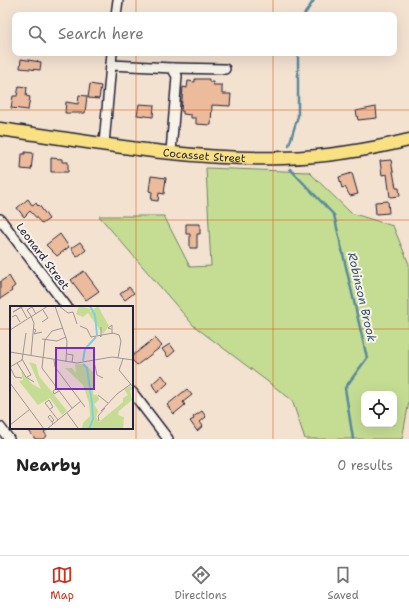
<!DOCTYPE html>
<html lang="en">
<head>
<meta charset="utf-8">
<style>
  :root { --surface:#fff; --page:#f2f2f2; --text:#222; --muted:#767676; --line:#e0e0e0; --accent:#c8321e }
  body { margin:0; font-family:"Shantell Sans",sans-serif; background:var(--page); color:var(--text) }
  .controls { position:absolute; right:12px; bottom:12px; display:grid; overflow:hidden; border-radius:8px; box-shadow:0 4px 16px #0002 }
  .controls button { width:36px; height:36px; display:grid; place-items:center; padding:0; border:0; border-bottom:1px solid var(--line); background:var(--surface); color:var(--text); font:20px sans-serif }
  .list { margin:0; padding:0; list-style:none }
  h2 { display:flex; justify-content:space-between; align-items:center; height:52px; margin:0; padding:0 16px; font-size:17px }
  h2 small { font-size:13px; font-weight:400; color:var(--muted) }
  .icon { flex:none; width:22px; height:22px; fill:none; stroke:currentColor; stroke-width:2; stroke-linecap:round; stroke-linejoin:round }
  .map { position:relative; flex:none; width:409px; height:439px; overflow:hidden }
  .search { position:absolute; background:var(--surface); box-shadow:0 4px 16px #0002; left:12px; right:12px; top:12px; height:44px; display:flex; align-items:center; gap:10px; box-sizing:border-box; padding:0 14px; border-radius:8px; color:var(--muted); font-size:15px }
  .sheet { height:116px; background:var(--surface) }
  nav { display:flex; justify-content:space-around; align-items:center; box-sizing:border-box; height:56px; border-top:1px solid var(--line); background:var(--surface); font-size:11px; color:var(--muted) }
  nav a { display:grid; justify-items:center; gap:2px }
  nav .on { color:var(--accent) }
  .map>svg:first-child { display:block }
  .green { fill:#c4dd93; stroke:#738067; fill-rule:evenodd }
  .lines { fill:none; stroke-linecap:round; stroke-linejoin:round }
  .stream { stroke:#5a8a9b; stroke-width:2.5 }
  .building { fill:#ecbb9c; stroke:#22223b }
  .minor-casing { stroke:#22223b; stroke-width:12 }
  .major-casing { stroke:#22223b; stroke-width:15 }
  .minor { stroke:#f7f3e8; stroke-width:9 }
  .major { stroke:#f9e181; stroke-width:12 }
  .grid { fill:none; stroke:#de560e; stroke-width:1; stroke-opacity:0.55 }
  .labels { text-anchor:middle; stroke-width:4; stroke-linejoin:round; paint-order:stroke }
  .street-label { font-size:11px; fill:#22223b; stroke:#f7f3e8 }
  .water-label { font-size:12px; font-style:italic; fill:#3e566b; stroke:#f7f3e8 }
  .inset-river { fill:none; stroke:#80d0db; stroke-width:2 }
  .inset-road { fill:none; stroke:#a09595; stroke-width:1 }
  .view { fill:#7b2cbf; fill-opacity:0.15; stroke:#7b2cbf; stroke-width:2 }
  .inset-edge { fill:none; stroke:#22223b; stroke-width:2 }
</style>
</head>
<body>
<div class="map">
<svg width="409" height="439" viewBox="0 0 409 439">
  <rect width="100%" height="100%" fill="#f4e2d1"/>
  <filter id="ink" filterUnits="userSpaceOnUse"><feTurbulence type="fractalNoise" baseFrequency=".025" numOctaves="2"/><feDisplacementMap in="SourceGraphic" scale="8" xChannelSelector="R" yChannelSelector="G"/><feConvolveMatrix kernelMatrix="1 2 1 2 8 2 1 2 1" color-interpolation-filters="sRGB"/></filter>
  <g filter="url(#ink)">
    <path class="green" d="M206 168 309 172 351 213 393 226 409 264V402L402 439H305L292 400 194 326 99 216H164L190 267 211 266ZM364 394H394V424H364Z"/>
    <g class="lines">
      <g class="stream">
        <polyline points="304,15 314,0"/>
        <polyline points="289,145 298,116 298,53"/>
        <polyline points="290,169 334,215 367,358 345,388 353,439"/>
      </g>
    </g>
    <g class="building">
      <polygon points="21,59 41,62 40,70 20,68"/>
      <polygon points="195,79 209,79 209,82 213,82 213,85 222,85 222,94 231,94 230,106 212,105 211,125 196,124 196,118 191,118 191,115 183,114 183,111 181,111 183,87 187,88 188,81 195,82"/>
      <polygon points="90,84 101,86 99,99 88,98"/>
      <polygon points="19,86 27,87 26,96 30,97 28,110 11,108 13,96 17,96"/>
      <polygon points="79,95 87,96 85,113 65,113 66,102 78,104"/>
      <polygon points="139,104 154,105 153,117 137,115"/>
      <polygon points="376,107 377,118 358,120 356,111"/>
      <polygon points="25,152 33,153 31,170 21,169 22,154 25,154"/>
      <polygon points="51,158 62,159 62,162 68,162 68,172 51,172"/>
      <polygon points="391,160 396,188 399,188 400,196 390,197 387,174 382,175 380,161"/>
      <polygon points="352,173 358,194 350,196 345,187 342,188 339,177"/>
      <polygon points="151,176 166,178 164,194 159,193 158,201 151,200 152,192 149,191"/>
      <polygon points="28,199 32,205 36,203 38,206 39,205 49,219 42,224 30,211 24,217 17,208"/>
      <polygon points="388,201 389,213 376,214 375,202"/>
      <polygon points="186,224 200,224 200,234 197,234 197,248 190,248 190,234 186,234"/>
      <polygon points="60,234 69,247 57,256 46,245"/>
      <polygon points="80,242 86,250 77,257 71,248"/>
      <polygon points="84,271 99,291 86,300 71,280"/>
      <polygon points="9,276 15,286 11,289 12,291 0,299 0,282"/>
      <polygon points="129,287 134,293 125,300 120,294"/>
      <polygon points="155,338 162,346 137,365 132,360 132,356"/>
      <polygon points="170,344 175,351 168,357 162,349"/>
      <polygon points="162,375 168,383 157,393 152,384"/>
      <polygon points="187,389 192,395 183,402 185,405 174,414 167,405"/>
      <polygon points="202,411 206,417 200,422 203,426 197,431 190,421 194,419 193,417"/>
      <polygon points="27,428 50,428 44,432 47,436 43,439 35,439"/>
    </g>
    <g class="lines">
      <g class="minor-casing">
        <g id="minor">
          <polyline points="116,15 118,0"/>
          <polyline points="111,65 172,68 177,76 171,152"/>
          <polyline points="172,68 225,69"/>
          <polyline points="104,144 112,53"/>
          <polyline points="0,219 67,307"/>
          <polyline points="132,392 168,439"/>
          <polyline points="0,427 9,439"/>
        </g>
      </g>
      <g class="major-casing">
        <g id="major">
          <path id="s1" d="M0 129C91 142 191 161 283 158 326 157 368 150 409 140"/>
        </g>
      </g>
      <use href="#minor" class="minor"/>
      <use href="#major" class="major"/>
    </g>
  </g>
  <path class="grid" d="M136 0V15M273 0V15M136 53V439M273 53V439M0 110H409M0 220H409M0 329H11M132 329H409"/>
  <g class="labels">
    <g class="street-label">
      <text dy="4" stroke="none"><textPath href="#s1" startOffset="206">Cocasset Street</textPath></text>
      <text transform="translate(43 256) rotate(53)" y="4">Leonard Street</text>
    </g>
    <g class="water-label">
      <text transform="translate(362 297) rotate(77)" y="4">Robinson Brook</text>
    </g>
  </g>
  <g transform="translate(10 306)">
    <rect width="123" height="123" fill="#f4e2d1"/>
    <path d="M69 0 81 3 80 6 88 0 99 20 93 28 78 7 73 11 66 8ZM19 56 26 58 29 70 57 105 52 109 40 92 28 99 9 75 13 74 11 65 22 78 31 83ZM65 58H75L84 67 83 88 88 90 89 94 84 98 88 105 86 111 89 116 113 96V92L118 89 114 83 120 80 123 82 120 85 122 94 109 105 108 109 114 111 113 123H72L73 117 80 110 79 97 73 79 55 62H62L66 67Z" fill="#c4dd93"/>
    <path class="inset-river" d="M80 0 85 9 87 29M73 55 75 43 86 31M73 58 77 62 82 97 83 113 79 123"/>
    <path class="inset-road" d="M45 0 57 35 56 56M49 0 58 7 63 6M11 1 3 6 14 0M11 1 17 12M63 6 67 18M21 10 17 4 22 1 26 8M2 11 6 9 10 16M32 16 38 12 33 4M70 20 77 23 81 31 103 27 109 29 111 35 108 52M53 22 42 25 35 34 32 62 62 102M24 23 26 24 24 28 32 26M101 23 98 22 102 19V28M0 24 38 0M89 29 91 31V21M32 33 47 35 56 31M0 46 67 57 102 51 123 54M57 48 63 49 62 56M21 49 24 17 21 10M12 53 21 69 17 71M113 53 109 64 123 81M44 54 45 61 75 101M84 55 87 69 93 72M7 57 16 71 24 76M0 61 12 54 16 27M0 61 5 71 12 72M0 77 34 123M47 82 43 85 44 88 49 85M88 89 98 97M35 97 48 114M35 97 39 94 43 101 40 103M91 105 107 88 121 78M57 107 68 122M89 115 88 110 95 102M42 116 44 114 40 109 38 111 42 116 43 118M0 119 19 104M37 123 71 95"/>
    <path class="view" d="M46 42H84V83H46Z"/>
    <rect width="123" height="123" class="inset-edge"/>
  </g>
</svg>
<div class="controls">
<button><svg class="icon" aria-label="locate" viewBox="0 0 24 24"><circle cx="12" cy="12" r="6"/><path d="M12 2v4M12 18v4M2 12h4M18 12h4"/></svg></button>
</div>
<div class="search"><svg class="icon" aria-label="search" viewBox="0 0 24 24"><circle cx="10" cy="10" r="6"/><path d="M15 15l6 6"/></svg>Search here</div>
</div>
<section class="sheet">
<h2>Nearby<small>0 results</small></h2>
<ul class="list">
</ul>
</section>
<nav>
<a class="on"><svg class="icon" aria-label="map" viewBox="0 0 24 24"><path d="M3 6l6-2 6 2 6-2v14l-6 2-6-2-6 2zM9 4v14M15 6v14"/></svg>Map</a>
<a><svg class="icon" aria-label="directions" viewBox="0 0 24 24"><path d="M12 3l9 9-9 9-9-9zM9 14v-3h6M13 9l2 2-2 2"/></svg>Directions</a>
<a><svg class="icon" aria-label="saved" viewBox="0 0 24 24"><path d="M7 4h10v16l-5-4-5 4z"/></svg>Saved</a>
</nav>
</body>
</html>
